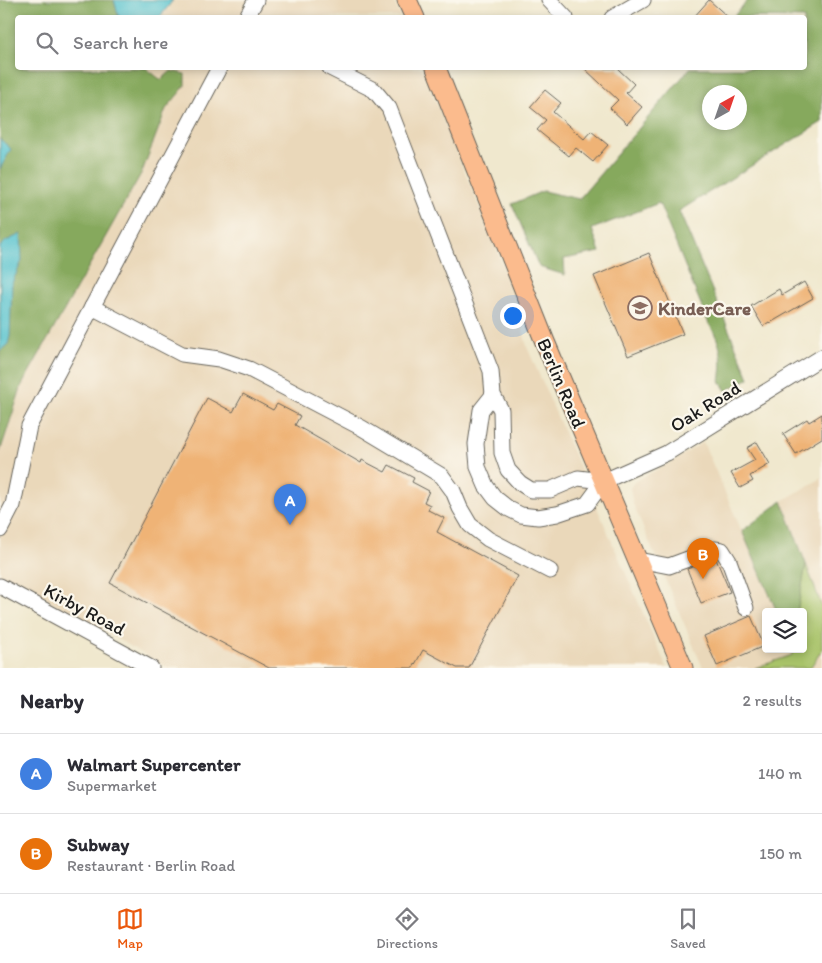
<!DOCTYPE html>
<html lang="en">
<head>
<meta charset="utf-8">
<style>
  :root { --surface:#fff; --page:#f2f2f3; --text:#2b2b33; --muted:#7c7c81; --line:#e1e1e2; --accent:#ea580c }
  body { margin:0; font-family:Itim,sans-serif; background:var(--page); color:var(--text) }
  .controls { position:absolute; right:15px; bottom:15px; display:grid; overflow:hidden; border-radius:5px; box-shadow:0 2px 8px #0003 }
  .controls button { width:45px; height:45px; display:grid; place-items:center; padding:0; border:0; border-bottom:1px solid var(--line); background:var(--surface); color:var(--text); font:25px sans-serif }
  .compass { position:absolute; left:702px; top:85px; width:45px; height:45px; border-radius:50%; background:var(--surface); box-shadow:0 2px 8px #0003; rotate:40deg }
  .you { position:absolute; left:512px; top:315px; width:18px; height:18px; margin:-12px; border:4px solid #fff; border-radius:50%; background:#1a73e8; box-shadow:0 0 0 8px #1a73e833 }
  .badge { display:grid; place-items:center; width:32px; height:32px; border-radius:50%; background:var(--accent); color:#fff; font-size:16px; font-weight:700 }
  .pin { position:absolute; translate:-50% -41px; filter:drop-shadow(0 1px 2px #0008) }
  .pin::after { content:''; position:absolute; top:26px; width:18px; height:15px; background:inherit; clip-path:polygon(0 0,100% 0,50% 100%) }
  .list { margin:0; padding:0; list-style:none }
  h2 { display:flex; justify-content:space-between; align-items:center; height:65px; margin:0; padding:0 20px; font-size:21px }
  h2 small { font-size:16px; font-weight:400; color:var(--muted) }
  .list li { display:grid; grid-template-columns:32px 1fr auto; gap:15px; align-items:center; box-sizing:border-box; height:80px; padding:0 20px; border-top:1px solid var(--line) }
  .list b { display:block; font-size:19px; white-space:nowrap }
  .list p { margin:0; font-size:16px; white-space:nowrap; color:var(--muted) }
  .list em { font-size:16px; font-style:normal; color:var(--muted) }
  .icon { flex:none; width:28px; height:28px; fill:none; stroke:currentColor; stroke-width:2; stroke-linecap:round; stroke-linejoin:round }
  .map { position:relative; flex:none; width:822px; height:668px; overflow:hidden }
  .search { position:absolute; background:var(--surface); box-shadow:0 2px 8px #0003; left:15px; right:15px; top:15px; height:55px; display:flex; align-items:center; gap:12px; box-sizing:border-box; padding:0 18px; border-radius:5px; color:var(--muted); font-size:19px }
  .sheet { height:225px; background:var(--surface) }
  nav { display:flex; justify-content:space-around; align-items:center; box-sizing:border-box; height:70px; border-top:1px solid var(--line); background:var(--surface); font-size:14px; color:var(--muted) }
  nav a { display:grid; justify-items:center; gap:2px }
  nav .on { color:var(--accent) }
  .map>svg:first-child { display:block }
  .built { fill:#ead8ba }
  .green { fill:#a8c369; stroke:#627042 }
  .forest { fill:#86a95d; stroke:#51623c; fill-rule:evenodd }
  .water { fill:#55c2ce; stroke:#386f75 }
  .building { fill:#efb376 }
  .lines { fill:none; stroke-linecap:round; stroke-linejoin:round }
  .minor-casing { stroke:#66635a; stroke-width:17 }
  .major-casing { stroke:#66635a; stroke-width:21 }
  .minor { stroke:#fff; stroke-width:15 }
  .major { stroke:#fbbb8d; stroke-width:19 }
  .labels { text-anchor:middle; stroke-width:4.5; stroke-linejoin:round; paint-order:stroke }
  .education-label { font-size:19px; font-weight:bold; fill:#785e54; stroke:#fbf7ec; text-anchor:start }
  .street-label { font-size:19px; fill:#1c1c1c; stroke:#fbf7ec }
</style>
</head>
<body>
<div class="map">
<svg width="822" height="668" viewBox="0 0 822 668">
  <rect width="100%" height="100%" fill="#fbf7ec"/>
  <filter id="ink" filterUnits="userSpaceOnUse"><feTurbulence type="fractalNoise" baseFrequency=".02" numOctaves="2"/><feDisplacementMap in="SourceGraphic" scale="10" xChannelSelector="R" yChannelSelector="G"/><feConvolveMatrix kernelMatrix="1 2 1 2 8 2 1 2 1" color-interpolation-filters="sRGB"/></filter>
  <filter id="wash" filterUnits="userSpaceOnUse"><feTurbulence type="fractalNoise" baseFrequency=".0096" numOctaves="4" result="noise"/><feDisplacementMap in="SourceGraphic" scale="20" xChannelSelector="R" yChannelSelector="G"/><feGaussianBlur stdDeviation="1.12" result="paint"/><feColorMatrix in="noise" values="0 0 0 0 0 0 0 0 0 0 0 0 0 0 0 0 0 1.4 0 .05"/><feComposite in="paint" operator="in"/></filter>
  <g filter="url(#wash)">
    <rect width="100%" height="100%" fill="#f0e8ce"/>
    <g class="built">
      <polygon points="173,0 393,0 401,17 160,18"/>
      <polygon points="146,68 422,68 513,289 527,347 667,668 168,668 69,611 0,578 0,452 22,385 142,172 166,109 185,86 161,80"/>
      <polygon points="703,442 777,612 766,612 766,649 803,649 803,612 797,612 806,564 782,501 822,478 822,668 703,668 633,504 630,488 635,481 670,463"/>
    </g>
    <polygon class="green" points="806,564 822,607 822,650 810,668 755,668 792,655 792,649 803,649 803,612 797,612"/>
    <g class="forest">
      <polygon points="0,0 114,0 119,17 18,18 18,68 146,68 161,80 171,71 185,74 185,86 166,109 142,172 22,385 0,452"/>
      <path d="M748 0H822V122L679 211 749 378 726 391 720 381C724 360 721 342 709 324L659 203 592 229 600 252 564 259 565 275 539 267 512 204 543 191 579 199 690 68H804V18L733 17ZM710 92H740V122H710Z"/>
      <polygon points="782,501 806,564 797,612 777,612 742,531"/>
    </g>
    <g class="water">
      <polygon points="114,0 173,0 160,17 119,18"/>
      <polygon points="0,139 11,149 0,169"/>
      <polygon points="21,234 22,261 12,283 10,336 8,344 0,351 0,247 6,241"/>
    </g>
    <g id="blocks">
      <g class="building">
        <polygon points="709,0 729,18 693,18"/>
        <polygon points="584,68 617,68 634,84 626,93 642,107 627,124 610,108 618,100"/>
        <polygon points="545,90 561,103 553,112 584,139 591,131 608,145 593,162 576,148 569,156 537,130 546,120 530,107"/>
        <polygon points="649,253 683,334 628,356 594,276"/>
        <polygon points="804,282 813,298 770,323 769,322 763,326 751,306 779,289 782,295"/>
        <polygon points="243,394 273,410 277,404 300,416 295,425 361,463 362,460 385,472 389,465 414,478 412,482 429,491 424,502 430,505 428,510 444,518 437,532 518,576 469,668 457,668 423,650 413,668 269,668 110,583 207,398 233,412"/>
        <polygon points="822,414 822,438 796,454 783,434 807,419 809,422"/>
        <polygon points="757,442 770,464 750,476 753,481 740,488 731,473 755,460 747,448"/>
        <polygon points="716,559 730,592 701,603 687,569"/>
        <polygon points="751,616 764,646 717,666 704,636"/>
      </g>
    </g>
  </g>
  <g filter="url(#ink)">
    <use href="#blocks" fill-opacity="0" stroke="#66635a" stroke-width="1"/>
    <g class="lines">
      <g class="minor-casing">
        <g id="minor">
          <polyline points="549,0 566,18"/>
          <polyline points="246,18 256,0"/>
          <polyline points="612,18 643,0"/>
          <polyline points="330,68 374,90 389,108 491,371 493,395 501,410 502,453 508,470 520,483 531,490 550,490 578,478 604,481"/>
          <polyline points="92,307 182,354 219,359 249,369 362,428 442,476 453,491 460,508 470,525 488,539 550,571"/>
          <polyline points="493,395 481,410 476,444 478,467 486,486 495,498 509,509 521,515 538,517 557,514 587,504 604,481 667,453 822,357"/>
          <polyline points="0,530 13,505 29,426 219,68"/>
          <polyline points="638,560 669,566 715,549 722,550 729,561 746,608"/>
          <polyline points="0,586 151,668"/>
        </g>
      </g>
      <g class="major-casing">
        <g id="major">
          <polyline points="407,0 415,18"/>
          <polyline points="436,68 545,342 683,668"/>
        </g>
      </g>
      <use href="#minor" class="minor"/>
      <use href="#major" class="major"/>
    </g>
  </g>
  <defs>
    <g id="school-ring" transform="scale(1.25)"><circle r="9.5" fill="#fbf7ec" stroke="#8d6e63" stroke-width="1.5"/><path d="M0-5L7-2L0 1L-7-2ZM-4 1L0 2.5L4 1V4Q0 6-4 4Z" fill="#8d6e63"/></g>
  </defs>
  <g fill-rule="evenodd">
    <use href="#school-ring" x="640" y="308"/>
  </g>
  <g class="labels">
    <g class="education-label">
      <text x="658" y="315">KinderCare</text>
    </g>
    <g class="street-label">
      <text transform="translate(562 383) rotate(67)" y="7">Berlin Road</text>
      <text transform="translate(705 406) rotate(-32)" y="7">Oak Road</text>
      <text transform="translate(85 609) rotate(28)" y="7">Kirby Road</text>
    </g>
  </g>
</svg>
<div class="controls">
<button><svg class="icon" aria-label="layers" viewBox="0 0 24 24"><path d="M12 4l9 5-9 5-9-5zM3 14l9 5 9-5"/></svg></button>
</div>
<svg class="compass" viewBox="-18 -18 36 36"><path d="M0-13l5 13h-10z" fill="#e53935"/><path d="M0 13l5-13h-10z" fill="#7c7c81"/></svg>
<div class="you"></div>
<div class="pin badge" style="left:290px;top:525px;background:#3f7fe0">A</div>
<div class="pin badge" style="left:703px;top:579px;background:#e8710a">B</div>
<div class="search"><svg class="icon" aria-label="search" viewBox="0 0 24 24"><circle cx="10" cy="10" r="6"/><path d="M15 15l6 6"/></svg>Search here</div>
</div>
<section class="sheet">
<h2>Nearby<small>2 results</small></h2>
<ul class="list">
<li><span class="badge" style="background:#3f7fe0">A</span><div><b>Walmart Supercenter</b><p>Supermarket</p></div><em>140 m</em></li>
<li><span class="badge" style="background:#e8710a">B</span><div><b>Subway</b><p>Restaurant · Berlin Road</p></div><em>150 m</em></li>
</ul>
</section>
<nav>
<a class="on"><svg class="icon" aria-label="map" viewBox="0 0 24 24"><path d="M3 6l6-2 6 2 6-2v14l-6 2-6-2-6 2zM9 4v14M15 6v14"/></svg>Map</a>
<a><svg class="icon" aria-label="directions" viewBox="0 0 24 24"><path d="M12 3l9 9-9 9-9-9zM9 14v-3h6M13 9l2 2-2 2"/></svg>Directions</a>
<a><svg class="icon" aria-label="saved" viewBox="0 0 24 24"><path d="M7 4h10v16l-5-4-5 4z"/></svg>Saved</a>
</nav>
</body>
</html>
